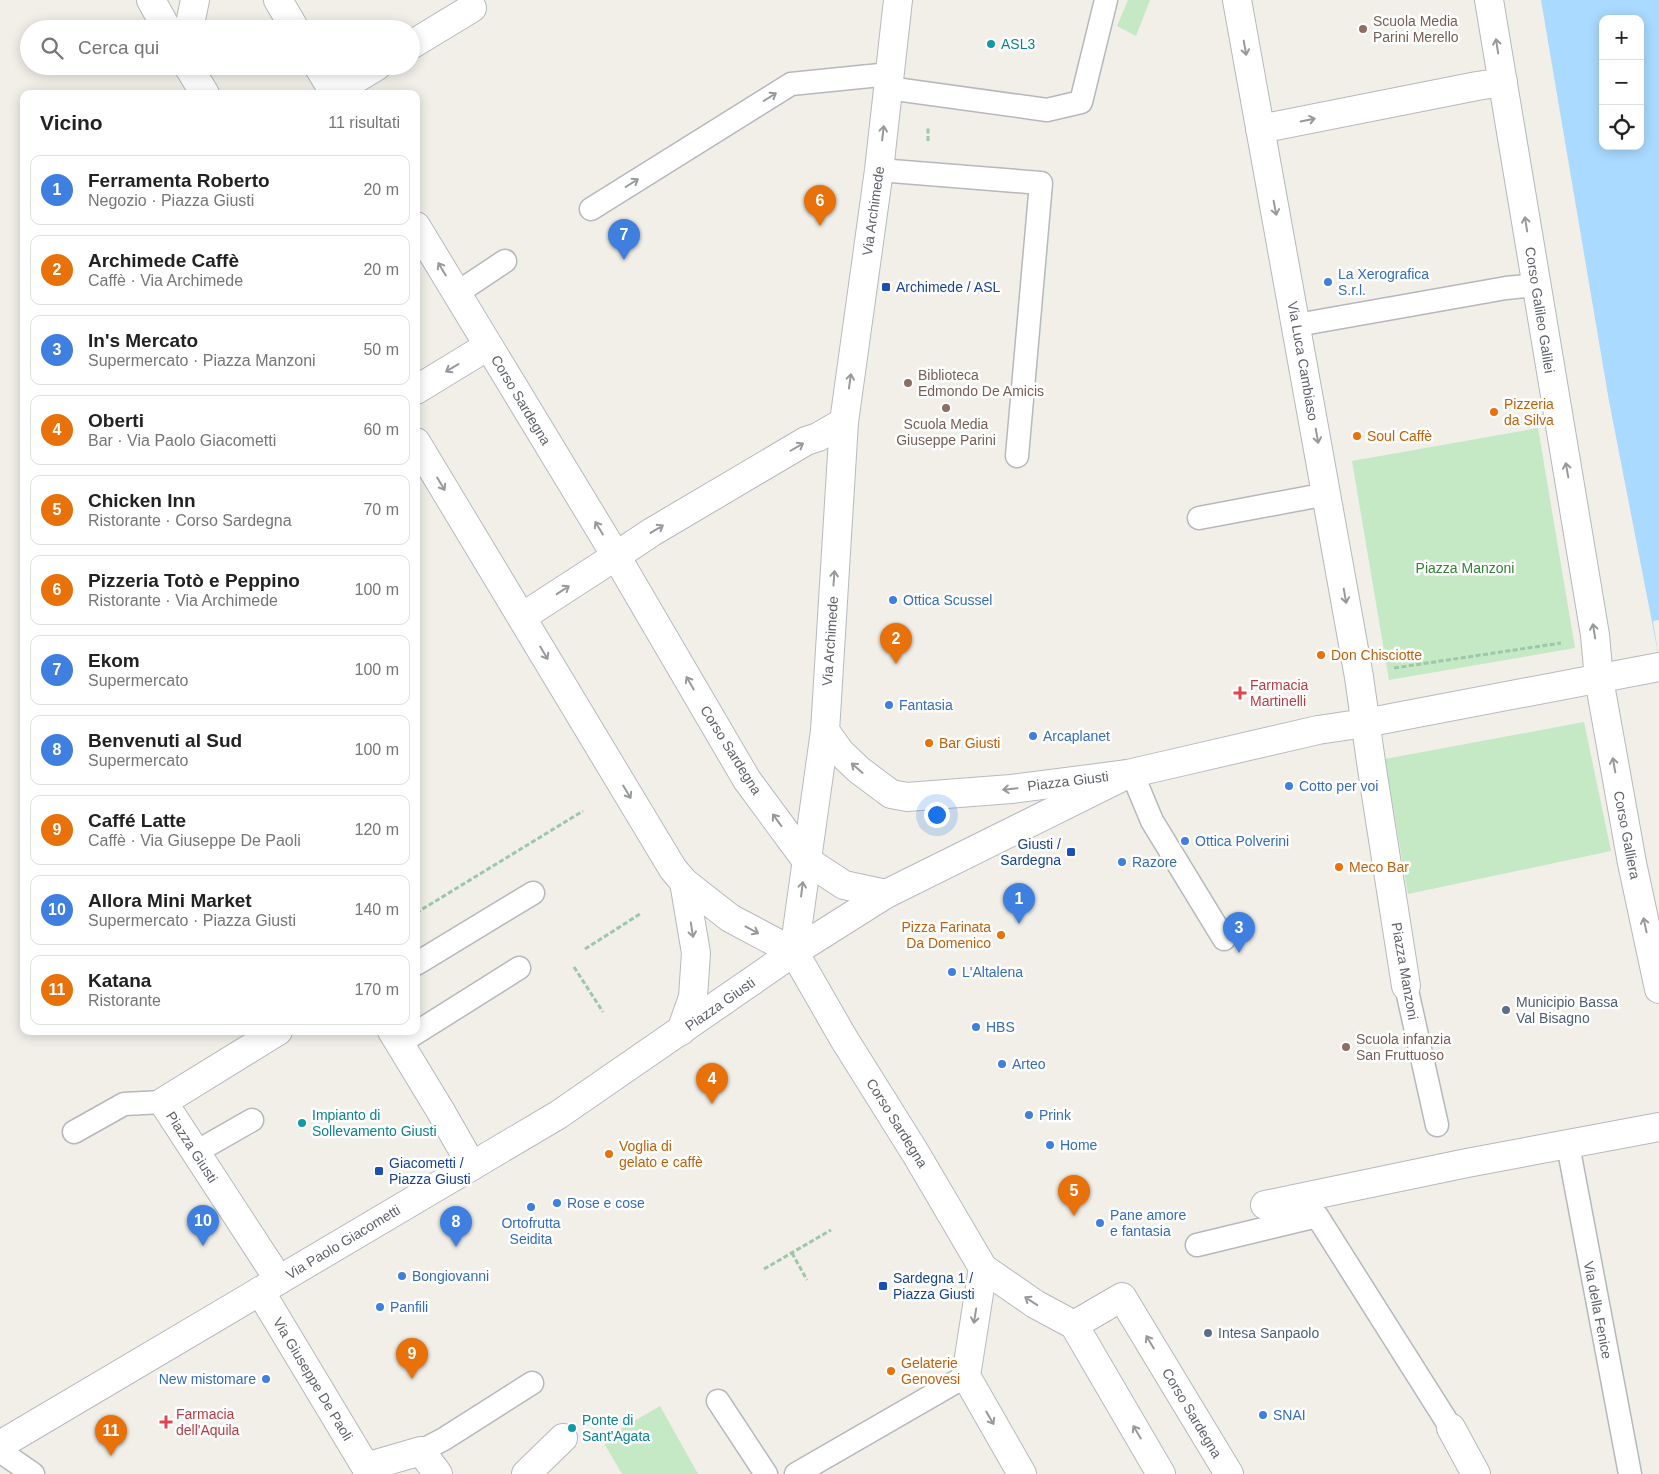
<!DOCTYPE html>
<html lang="it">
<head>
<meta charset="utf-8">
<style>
  :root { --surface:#fff; --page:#f2f2f2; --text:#222; --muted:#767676; --line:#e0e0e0; --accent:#ea4335 }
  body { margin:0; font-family:Helvetica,sans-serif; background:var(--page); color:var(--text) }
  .controls { position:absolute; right:15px; top:15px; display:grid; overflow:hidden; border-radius:10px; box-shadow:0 2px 12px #0003 }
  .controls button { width:45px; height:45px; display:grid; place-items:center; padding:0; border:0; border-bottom:1px solid var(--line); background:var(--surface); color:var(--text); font:25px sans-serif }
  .you { position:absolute; left:936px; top:814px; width:18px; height:18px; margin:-12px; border:4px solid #fff; border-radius:50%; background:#1a73e8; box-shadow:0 0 0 8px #1a73e833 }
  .badge { display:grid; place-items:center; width:32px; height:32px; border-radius:50%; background:var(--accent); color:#fff; font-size:16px; font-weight:700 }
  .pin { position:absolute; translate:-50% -41px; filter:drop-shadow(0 1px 2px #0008) }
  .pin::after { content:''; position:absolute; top:26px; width:18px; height:15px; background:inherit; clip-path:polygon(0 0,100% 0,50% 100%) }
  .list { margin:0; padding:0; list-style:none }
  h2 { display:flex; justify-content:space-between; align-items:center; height:65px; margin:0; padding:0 20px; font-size:21px }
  h2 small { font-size:16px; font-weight:400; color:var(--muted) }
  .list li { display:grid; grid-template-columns:32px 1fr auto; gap:15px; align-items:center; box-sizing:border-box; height:70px; margin:0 10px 10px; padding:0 10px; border:1px solid var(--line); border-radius:10px }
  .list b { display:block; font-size:19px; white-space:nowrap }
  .list p { margin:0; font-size:16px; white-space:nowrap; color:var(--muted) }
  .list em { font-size:16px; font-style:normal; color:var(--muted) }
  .icon { flex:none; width:28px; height:28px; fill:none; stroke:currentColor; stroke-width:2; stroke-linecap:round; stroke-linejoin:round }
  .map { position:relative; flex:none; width:1659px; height:1474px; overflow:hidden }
  .search { position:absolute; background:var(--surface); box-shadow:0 2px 12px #0003; left:20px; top:20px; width:400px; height:55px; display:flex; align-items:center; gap:12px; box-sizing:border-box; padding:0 18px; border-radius:28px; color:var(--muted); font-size:19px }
  .panel { position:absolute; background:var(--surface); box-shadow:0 2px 12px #0003; left:20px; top:90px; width:400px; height:945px; border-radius:10px }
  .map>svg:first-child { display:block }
  .green { fill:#c5e8c5 }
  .water { fill:#aadaff; fill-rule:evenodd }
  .pier { fill:#f1efe8 }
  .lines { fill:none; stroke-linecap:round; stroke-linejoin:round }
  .lane-casing { stroke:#b5b8bc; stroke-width:25 }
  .street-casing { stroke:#b5b8bc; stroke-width:30 }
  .secondary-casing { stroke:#b6babf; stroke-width:30 }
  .path { stroke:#9cc7a9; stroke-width:3; stroke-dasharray:5 2.5; stroke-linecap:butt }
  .lane { stroke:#fff; stroke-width:22 }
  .street { stroke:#fff; stroke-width:28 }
  .secondary { stroke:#fff; stroke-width:28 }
  .oneway { stroke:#979a9d }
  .education-dot { fill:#8d6e63; stroke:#fff; stroke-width:2 }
  .culture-dot { fill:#0f9aa8; stroke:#fff; stroke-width:2 }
  .shop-dot { fill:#3f7fe0; stroke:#fff; stroke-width:2 }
  .transit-dot { fill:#1a4fb4; stroke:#fff; stroke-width:2 }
  .food-dot { fill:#e8710a; stroke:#fff; stroke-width:2 }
  .health-dot { fill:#e0444e; stroke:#fff; stroke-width:2 }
  .service-dot { fill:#5c6f8a; stroke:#fff; stroke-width:2 }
  .labels { text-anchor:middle; stroke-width:5; stroke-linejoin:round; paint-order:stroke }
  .education-label { font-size:14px; fill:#785e54; stroke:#fff; text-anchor:start }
  .culture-label { font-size:14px; fill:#0d838f; stroke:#fff; text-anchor:start }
  .street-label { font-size:14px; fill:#5f6368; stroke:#fff }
  .shop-label { font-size:14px; fill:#366cbe; stroke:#fff; text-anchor:start }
  .transit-label { font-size:14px; fill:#164399; stroke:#fff; text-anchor:start }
  .food-label { font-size:14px; fill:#c56008; stroke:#fff; text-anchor:start }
  .park-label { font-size:14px; fill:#348238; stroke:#fff }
  .health-label { font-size:14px; fill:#be3a42; stroke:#fff; text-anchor:start }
  .service-label { font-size:14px; fill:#4e5e75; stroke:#fff; text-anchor:start }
</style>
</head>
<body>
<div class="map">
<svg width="1659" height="1474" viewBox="0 0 1659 1474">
  <rect width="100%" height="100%" fill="#f1efe8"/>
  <g class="green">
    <polygon points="1128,0 1150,0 1136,36 1117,26"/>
    <polygon points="1538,428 1575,648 1389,680 1352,461"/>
    <polygon points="1584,722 1611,851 1408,894 1385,759"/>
    <polygon points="660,1406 698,1474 622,1474 602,1440"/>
  </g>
  <path class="water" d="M1541 0H1659V658L1609 401ZM1603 19H1640V146H1603Z"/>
  <polygon class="pier" points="1659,620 1659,658 1653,621"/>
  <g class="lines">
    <g class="lane-casing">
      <g id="lane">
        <polyline points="888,88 1047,110 1081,102 1106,0"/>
        <polyline points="879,170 1041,183 1017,456"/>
        <polyline points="591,209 791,84 890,74"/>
        <polyline points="457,293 505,261"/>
        <polyline points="1297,325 1506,288 1536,285"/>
        <polyline points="1199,518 1327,494"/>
        <polyline points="1132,773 1152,821 1224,939"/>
        <polyline points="416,964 533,893"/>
        <polyline points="1406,986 1437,1125"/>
        <polyline points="400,1043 519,968"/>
        <polyline points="74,1132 124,1104 163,1102"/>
        <polyline points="1568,1145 1630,1474"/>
        <polyline points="196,1152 252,1120"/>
        <polyline points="1197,1245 1317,1216 1451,1428"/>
        <polyline points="718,1401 766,1474"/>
        <polyline points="0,1451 33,1474"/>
        <polyline points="421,1451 444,1439 532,1383"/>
        <polyline points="796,1474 966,1376"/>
      </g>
    </g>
    <g class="street-casing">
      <g id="street">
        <polyline points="1237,0 1359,677 1372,769 1406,986"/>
        <polyline points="1489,0 1595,635 1599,679 1632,863 1659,989"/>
        <polyline points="411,45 472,8"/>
        <polyline points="334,92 377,66"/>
        <polyline points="1260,129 1477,86 1503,82"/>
        <polyline points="616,556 652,532 806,441 818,437 844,422"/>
        <polyline points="278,1031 163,1102 279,1280"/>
        <polyline points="392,1031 440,1110 472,1166"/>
        <polyline points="1265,1205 1467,1163 1659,1127"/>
        <polyline points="260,1291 370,1474"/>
        <polyline points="1074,1325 1122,1297 1229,1474"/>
        <polyline points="1451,1428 1476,1474"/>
        <polyline points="366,1467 421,1451 438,1474"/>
        <polyline points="526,1474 563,1438"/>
      </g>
    </g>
    <g class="secondary-casing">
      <g id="secondary">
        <polyline points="151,0 167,29"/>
        <polyline points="278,0 295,29"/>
        <polyline points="189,29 195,0"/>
        <polyline points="188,66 205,94"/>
        <polyline points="318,66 335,94"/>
        <polyline points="416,226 616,556 747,780 806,860 844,885 886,894"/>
        <polyline points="416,390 488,346"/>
        <polyline points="416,442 673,869 684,882 730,918 794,952 844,1039 916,1154 983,1268 1035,1304 1074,1325 1161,1474"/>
        <polyline points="522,617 616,556"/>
        <polyline points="825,731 841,753 859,770 891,794 907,797 1011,789 1128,774 1318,730 1365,723 1659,667"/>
        <polyline points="794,952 825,731 844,422 879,170 898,0"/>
        <polyline points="681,1031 693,997 696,953 684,882"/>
        <polyline points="983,1268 966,1376 1022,1474"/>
        <polyline points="0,1445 558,1115 794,952 886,894 1128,774"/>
      </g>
    </g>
    <g class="path">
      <polyline points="928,141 928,127"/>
      <polyline points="1394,668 1561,643"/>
      <polyline points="416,913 583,811"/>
      <polyline points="585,949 640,914"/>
      <polyline points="574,967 603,1012"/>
      <polyline points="792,1253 807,1280"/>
      <polyline points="764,1269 831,1230"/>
    </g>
    <use href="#lane" class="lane"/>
    <use href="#street" class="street"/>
    <use href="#secondary" class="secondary"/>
  </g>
  <defs><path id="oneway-shaft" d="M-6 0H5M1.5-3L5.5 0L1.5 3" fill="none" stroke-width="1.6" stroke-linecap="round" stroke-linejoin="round" transform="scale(1.25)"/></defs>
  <g class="oneway">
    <use href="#oneway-shaft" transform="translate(1497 46) rotate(-99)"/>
    <use href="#oneway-shaft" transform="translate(1245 48) rotate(80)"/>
    <use href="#oneway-shaft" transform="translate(770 97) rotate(-32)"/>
    <use href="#oneway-shaft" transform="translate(1308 120) rotate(-12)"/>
    <use href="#oneway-shaft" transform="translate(883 133) rotate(-83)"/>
    <use href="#oneway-shaft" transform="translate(632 183) rotate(-32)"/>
    <use href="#oneway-shaft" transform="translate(1275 208) rotate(79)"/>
    <use href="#oneway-shaft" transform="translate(1526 224) rotate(-99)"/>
    <use href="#oneway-shaft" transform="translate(442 269) rotate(-121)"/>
    <use href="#oneway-shaft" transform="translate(452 368) rotate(149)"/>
    <use href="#oneway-shaft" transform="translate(850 381) rotate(-82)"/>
    <use href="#oneway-shaft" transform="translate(1317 436) rotate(80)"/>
    <use href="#oneway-shaft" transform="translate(797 447) rotate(-30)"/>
    <use href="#oneway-shaft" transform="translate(1567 470) rotate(-100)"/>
    <use href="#oneway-shaft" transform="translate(441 484) rotate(59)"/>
    <use href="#oneway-shaft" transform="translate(599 528) rotate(-121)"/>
    <use href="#oneway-shaft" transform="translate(657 529) rotate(-31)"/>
    <use href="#oneway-shaft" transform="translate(834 578) rotate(-86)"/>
    <use href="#oneway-shaft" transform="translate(563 590) rotate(-33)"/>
    <use href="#oneway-shaft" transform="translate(1345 596) rotate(80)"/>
    <use href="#oneway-shaft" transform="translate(1594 631) rotate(-99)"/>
    <use href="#oneway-shaft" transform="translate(544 653) rotate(59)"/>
    <use href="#oneway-shaft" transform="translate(690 683) rotate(-120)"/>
    <use href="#oneway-shaft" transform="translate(1614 765) rotate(-100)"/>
    <use href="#oneway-shaft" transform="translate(857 768) rotate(-139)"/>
    <use href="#oneway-shaft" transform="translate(1010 789) rotate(174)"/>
    <use href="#oneway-shaft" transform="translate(627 792) rotate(59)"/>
    <use href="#oneway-shaft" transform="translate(777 820) rotate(-126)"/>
    <use href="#oneway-shaft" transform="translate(802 889) rotate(-83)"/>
    <use href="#oneway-shaft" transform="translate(1645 925) rotate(-102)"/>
    <use href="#oneway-shaft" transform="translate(692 930) rotate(81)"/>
    <use href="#oneway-shaft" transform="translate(752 930) rotate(28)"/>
    <use href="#oneway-shaft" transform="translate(1031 1301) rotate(-147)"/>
    <use href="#oneway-shaft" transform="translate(975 1316) rotate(99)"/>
    <use href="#oneway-shaft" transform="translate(1150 1342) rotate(-121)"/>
    <use href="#oneway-shaft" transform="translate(990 1418) rotate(60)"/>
    <use href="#oneway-shaft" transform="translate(1137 1432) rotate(-121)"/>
  </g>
  <g class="education-dot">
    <circle cx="1363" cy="29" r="5"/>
    <circle cx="908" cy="383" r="5"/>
    <circle cx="946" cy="408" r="5"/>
    <circle cx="1346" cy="1047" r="5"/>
  </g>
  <g class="culture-dot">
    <circle cx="991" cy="44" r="5"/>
    <circle cx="302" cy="1123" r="5"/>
    <circle cx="572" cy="1428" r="5"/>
  </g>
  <g class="shop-dot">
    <circle cx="1328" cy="282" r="5"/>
    <circle cx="893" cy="600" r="5"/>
    <circle cx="889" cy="705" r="5"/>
    <circle cx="1033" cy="736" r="5"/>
    <circle cx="1289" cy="786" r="5"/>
    <circle cx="1185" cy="841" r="5"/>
    <circle cx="1122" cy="862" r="5"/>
    <circle cx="952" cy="972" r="5"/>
    <circle cx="976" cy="1027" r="5"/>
    <circle cx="1002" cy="1064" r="5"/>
    <circle cx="1029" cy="1115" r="5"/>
    <circle cx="1050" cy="1145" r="5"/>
    <circle cx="557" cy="1203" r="5"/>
    <circle cx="531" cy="1207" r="5"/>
    <circle cx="1100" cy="1223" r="5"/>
    <circle cx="402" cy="1276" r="5"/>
    <circle cx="380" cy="1307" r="5"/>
    <circle cx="266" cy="1379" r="5"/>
    <circle cx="1263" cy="1415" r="5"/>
  </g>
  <g class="transit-dot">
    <rect x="881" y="282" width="10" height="10" rx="2.5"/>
    <rect x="1066" y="847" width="10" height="10" rx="2.5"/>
    <rect x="374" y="1166" width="10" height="10" rx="2.5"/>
    <rect x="878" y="1281" width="10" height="10" rx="2.5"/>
  </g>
  <g class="food-dot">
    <circle cx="1494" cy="412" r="5"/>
    <circle cx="1357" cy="436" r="5"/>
    <circle cx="1321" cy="655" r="5"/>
    <circle cx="929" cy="743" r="5"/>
    <circle cx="1339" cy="867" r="5"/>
    <circle cx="1001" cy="935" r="5"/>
    <circle cx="609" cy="1154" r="5"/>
    <circle cx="891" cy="1371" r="5"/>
  </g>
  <g class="health-dot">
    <path d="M1237.5 685.5h5v5h5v5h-5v5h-5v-5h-5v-5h5z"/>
    <path d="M163.5 1414.5h5v5h5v5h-5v5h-5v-5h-5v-5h5z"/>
  </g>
  <g class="service-dot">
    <circle cx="1506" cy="1010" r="5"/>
    <circle cx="1208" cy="1333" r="5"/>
  </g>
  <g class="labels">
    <g class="education-label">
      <text x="1373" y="26">Scuola Media<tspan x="1373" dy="16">Parini Merello</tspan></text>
      <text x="918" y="380">Biblioteca<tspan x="918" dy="16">Edmondo De Amicis</tspan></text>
      <text x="946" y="429" text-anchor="middle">Scuola Media<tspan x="946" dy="16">Giuseppe Parini</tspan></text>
      <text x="1356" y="1044">Scuola infanzia<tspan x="1356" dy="16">San Fruttuoso</tspan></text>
    </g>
    <g class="culture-label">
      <text x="1001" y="49">ASL3</text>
      <text x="312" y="1120">Impianto di<tspan x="312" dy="16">Sollevamento Giusti</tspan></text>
      <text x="582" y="1425">Ponte di<tspan x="582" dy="16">Sant'Agata</tspan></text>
    </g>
    <g class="street-label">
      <text transform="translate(873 211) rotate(-82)" y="5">Via Archimede</text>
      <text transform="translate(1540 310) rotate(81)" y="5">Corso Galileo Galilei</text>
      <text transform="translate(1303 361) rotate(80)" y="5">Via Luca Cambiaso</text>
      <text transform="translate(521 400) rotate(59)" y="5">Corso Sardegna</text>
      <text transform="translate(830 641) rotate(-86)" y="5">Via Archimede</text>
      <text transform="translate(731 750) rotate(58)" y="5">Corso Sardegna</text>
      <text transform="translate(1068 781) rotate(-7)" y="5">Piazza Giusti</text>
      <text transform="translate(1627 835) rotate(79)" y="5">Corso Galliera</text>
      <text transform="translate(1405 971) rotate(80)" y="5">Piazza Manzoni</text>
      <text transform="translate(720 1004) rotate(-35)" y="5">Piazza Giusti</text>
      <text transform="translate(897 1123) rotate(58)" y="5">Corso Sardegna</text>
      <text transform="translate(192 1147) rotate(57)" y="5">Piazza Giusti</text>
      <text transform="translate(343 1242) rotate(-31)" y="5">Via Paolo Giacometti</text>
      <text transform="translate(1598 1310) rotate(79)" y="5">Via della Fenice</text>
      <text transform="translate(313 1379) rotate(59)" y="5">Via Giuseppe De Paoli</text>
      <text transform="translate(1192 1413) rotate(59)" y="5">Corso Sardegna</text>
    </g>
    <g class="shop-label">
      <text x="1338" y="279">La Xerografica<tspan x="1338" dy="16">S.r.l.</tspan></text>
      <text x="903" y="605">Ottica Scussel</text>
      <text x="899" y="710">Fantasia</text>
      <text x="1043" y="741">Arcaplanet</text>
      <text x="1299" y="791">Cotto per voi</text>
      <text x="1195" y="846">Ottica Polverini</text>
      <text x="1132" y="867">Razore</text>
      <text x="962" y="977">L'Altalena</text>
      <text x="986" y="1032">HBS</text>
      <text x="1012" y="1069">Arteo</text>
      <text x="1039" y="1120">Prink</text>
      <text x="1060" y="1150">Home</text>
      <text x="567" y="1208">Rose e cose</text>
      <text x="1110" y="1220">Pane amore<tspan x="1110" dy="16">e fantasia</tspan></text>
      <text x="531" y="1228" text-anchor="middle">Ortofrutta<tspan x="531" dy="16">Seidita</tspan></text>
      <text x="412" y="1281">Bongiovanni</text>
      <text x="390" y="1312">Panfili</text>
      <text x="256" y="1384" text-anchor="end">New mistomare</text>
      <text x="1273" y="1420">SNAI</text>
    </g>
    <g class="transit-label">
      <text x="896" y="292">Archimede / ASL</text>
      <text x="1061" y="849" text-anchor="end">Giusti /<tspan x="1061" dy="16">Sardegna</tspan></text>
      <text x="389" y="1168">Giacometti /<tspan x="389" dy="16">Piazza Giusti</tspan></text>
      <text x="893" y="1283">Sardegna 1 /<tspan x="893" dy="16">Piazza Giusti</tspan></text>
    </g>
    <g class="food-label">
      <text x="1504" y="409">Pizzeria<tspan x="1504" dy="16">da Silva</tspan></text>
      <text x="1367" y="441">Soul Caffè</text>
      <text x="1331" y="660">Don Chisciotte</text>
      <text x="939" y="748">Bar Giusti</text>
      <text x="1349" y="872">Meco Bar</text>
      <text x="991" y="932" text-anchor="end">Pizza Farinata<tspan x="991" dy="16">Da Domenico</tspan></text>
      <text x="619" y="1151">Voglia di<tspan x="619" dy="16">gelato e caffè</tspan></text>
      <text x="901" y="1368">Gelaterie<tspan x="901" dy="16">Genovesi</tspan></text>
    </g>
    <g class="park-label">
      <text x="1465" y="573">Piazza Manzoni</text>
    </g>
    <g class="health-label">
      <text x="1250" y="690">Farmacia<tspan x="1250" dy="16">Martinelli</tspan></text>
      <text x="176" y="1419">Farmacia<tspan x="176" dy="16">dell'Aquila</tspan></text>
    </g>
    <g class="service-label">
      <text x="1516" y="1007">Municipio Bassa<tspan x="1516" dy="16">Val Bisagno</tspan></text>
      <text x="1218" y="1338">Intesa Sanpaolo</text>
    </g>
  </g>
</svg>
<div class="controls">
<button>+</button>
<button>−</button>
<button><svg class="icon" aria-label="locate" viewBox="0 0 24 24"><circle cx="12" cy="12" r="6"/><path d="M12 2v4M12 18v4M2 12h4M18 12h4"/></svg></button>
</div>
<div class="you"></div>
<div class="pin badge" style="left:1019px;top:924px;background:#3f7fe0">1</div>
<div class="pin badge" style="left:896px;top:664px;background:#e8710a">2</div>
<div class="pin badge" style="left:1239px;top:953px;background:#3f7fe0">3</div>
<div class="pin badge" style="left:712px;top:1104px;background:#e8710a">4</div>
<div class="pin badge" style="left:1074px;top:1216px;background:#e8710a">5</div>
<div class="pin badge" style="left:820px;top:226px;background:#e8710a">6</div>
<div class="pin badge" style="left:624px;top:260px;background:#3f7fe0">7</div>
<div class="pin badge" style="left:456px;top:1247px;background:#3f7fe0">8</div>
<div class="pin badge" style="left:412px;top:1379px;background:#e8710a">9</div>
<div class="pin badge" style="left:203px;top:1246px;background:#3f7fe0">10</div>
<div class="pin badge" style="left:111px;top:1456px;background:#e8710a">11</div>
<div class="search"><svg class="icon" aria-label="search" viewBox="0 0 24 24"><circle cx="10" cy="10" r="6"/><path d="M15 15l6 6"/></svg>Cerca qui</div>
<section class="panel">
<h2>Vicino<small>11 risultati</small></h2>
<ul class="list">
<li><span class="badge" style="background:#3f7fe0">1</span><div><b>Ferramenta Roberto</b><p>Negozio · Piazza Giusti</p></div><em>20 m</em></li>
<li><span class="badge" style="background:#e8710a">2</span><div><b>Archimede Caffè</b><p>Caffè · Via Archimede</p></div><em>20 m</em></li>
<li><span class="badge" style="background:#3f7fe0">3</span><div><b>In's Mercato</b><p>Supermercato · Piazza Manzoni</p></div><em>50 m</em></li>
<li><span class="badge" style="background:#e8710a">4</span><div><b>Oberti</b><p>Bar · Via Paolo Giacometti</p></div><em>60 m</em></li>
<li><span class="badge" style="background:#e8710a">5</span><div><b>Chicken Inn</b><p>Ristorante · Corso Sardegna</p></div><em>70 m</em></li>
<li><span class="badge" style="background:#e8710a">6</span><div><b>Pizzeria Totò e Peppino</b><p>Ristorante · Via Archimede</p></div><em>100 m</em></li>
<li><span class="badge" style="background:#3f7fe0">7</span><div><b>Ekom</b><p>Supermercato</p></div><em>100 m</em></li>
<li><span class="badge" style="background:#3f7fe0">8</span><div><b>Benvenuti al Sud</b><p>Supermercato</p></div><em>100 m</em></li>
<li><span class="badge" style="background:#e8710a">9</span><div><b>Caffé Latte</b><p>Caffè · Via Giuseppe De Paoli</p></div><em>120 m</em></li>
<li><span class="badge" style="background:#3f7fe0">10</span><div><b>Allora Mini Market</b><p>Supermercato · Piazza Giusti</p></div><em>140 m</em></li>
<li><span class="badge" style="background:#e8710a">11</span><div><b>Katana</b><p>Ristorante</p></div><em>170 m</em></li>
</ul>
</section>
</div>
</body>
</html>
